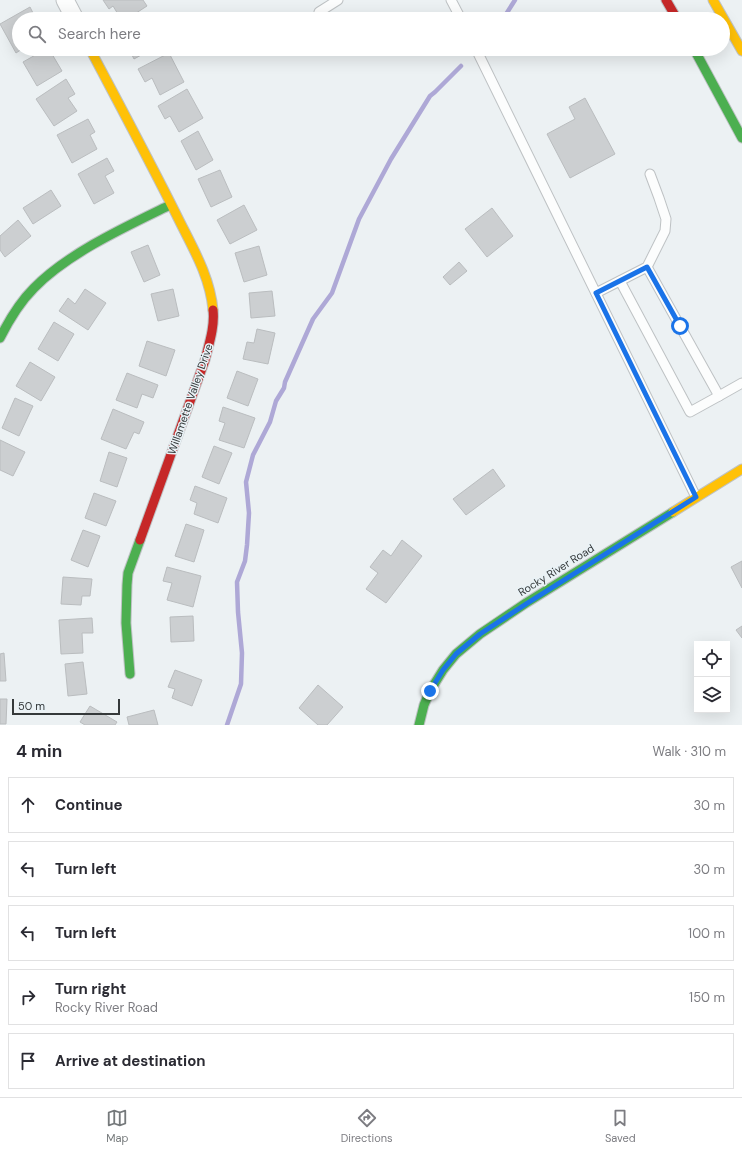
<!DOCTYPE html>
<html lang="en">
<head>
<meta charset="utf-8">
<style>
  :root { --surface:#fff; --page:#f7f7f7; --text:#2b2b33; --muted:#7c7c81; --line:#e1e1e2; --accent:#75797b }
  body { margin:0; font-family:"DM Sans",sans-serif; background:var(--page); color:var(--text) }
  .controls { position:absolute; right:12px; bottom:12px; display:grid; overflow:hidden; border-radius:0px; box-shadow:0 4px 16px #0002 }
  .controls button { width:36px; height:36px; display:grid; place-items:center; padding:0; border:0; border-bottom:1px solid var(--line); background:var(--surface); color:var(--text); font:20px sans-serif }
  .scale { position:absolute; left:12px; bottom:10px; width:108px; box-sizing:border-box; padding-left:4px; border:2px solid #35393a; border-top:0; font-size:11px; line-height:14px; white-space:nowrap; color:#35393a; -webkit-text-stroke:3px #e9f2f6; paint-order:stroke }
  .stop { position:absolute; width:12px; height:12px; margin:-9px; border:3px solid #1a73e8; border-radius:50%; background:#fff }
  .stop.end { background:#1a73e8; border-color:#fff; box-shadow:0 1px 4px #0008 }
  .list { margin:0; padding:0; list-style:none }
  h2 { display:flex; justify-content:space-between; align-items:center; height:52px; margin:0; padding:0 16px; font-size:17px }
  h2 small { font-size:13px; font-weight:400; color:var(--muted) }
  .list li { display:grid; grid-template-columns:26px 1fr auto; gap:12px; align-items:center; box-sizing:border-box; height:56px; margin:0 8px 8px; padding:0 8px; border:1px solid var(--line); border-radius:0px }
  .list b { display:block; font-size:15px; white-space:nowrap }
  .list p { margin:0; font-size:13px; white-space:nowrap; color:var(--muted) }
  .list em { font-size:13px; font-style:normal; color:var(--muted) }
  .icon { flex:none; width:22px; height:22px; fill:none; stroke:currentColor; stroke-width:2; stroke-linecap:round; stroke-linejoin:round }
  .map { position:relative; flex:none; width:742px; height:725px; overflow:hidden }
  .search { position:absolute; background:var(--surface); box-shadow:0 4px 16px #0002; left:12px; right:12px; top:12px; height:44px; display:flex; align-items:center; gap:10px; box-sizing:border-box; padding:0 14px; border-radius:22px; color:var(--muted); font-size:15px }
  .sheet { height:372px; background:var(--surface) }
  nav { display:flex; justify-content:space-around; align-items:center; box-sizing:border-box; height:56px; border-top:1px solid var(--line); background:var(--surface); font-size:11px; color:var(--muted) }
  nav a { display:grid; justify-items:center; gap:2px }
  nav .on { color:var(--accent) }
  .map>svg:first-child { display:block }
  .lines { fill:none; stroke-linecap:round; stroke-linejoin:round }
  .stream { stroke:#aea8d6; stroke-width:4.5 }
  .building { fill:#cccfd1; stroke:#babdbf }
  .lane-casing { stroke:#bec2c4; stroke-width:11 }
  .street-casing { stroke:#bec2c4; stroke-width:19 }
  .fast-casing { stroke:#bec2c4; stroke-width:11 }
  .slow-casing { stroke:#bec2c4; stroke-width:11 }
  .jam-casing { stroke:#bec2c4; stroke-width:11 }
  .lane { stroke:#fcfdfd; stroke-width:9 }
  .street { stroke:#fcfdfd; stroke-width:17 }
  .fast { stroke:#4caf50; stroke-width:9 }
  .slow { stroke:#ffc107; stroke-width:9 }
  .jam { stroke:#c62828; stroke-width:9 }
  .route { stroke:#1a73e8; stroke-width:5 }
  .labels { text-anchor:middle; stroke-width:3; stroke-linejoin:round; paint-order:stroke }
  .street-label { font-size:11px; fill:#35393a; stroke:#e9f2f6 }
</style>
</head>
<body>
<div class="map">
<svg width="742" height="725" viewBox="0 0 742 725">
  <rect width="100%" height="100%" fill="#ecf1f3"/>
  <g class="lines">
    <g class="stream">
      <polyline points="503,19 515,0"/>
      <polyline points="227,725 241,684 242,653 238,612 237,582 245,561 247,545 249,513 246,482 253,455 270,422 276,401 284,388 285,382 313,319 332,293 359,219 391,159 430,96 435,92 461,66"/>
    </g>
  </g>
  <g class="building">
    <polygon points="103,0 143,0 147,6 127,19 121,19 113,6 109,9"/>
    <polygon points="30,7 36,19 19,19 19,49 22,49 16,53 0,24"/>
    <polygon points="46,49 49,49 62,71 37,86 23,62"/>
    <polygon points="129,49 152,49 134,59"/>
    <polygon points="169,53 184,82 160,95 152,78 145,82 138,69"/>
    <polygon points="66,79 75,94 68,98 77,111 54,126 36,99"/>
    <polygon points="187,89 203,118 179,132 170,116 165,119 158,106"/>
    <polygon points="585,98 615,154 570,178 547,134 575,119 569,107"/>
    <polygon points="88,119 95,132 90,135 97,149 72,163 57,135"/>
    <polygon points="198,131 213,160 196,170 181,141"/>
    <polygon points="107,158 114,171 105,176 114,193 94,204 78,174"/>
    <polygon points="220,170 232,197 211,207 198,179"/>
    <polygon points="51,190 61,206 33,224 23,208"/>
    <polygon points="244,205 257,230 230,244 217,220"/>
    <polygon points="492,208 513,236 487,257 465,229"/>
    <polygon points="18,220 31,236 5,257 0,250 0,236"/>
    <polygon points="148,245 160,275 144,282 131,252"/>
    <polygon points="259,246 267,275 244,282 235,253"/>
    <polygon points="459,262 467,271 450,285 443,277"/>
    <polygon points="85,289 106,303 88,330 59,311 68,298 75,304"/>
    <polygon points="173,289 179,316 158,321 151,294"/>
    <polygon points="272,291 275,316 251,318 249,293"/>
    <polygon points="54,322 74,334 58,361 38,349"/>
    <polygon points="257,329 275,333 268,364 243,359 247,342 254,343"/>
    <polygon points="147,341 175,350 166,376 139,366"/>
    <polygon points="30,362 55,377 41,401 16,386"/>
    <polygon points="237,371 258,379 248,406 227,398"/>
    <polygon points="127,373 158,385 153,398 142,394 137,408 116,400"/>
    <polygon points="15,398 33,406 19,436 2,428"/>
    <polygon points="223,407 255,418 244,448 219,440 225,423 219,421"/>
    <polygon points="113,409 144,422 139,434 134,432 126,449 101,439"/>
    <polygon points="0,440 25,452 13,476 0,470"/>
    <polygon points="214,446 232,453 219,484 202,477"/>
    <polygon points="109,452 127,458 117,487 100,481"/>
    <polygon points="493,469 505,486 466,515 453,499"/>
    <polygon points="195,486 227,498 218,523 194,514 197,503 190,500"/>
    <polygon points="94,493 116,501 106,526 85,518"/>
    <polygon points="186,524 204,530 194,562 175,556"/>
    <polygon points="83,530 100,536 88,567 71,560"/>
    <polygon points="402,540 422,556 386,603 366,589 378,573 370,567 383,550 391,556"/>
    <polygon points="742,561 742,588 731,567"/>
    <polygon points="167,567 201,576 193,607 167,600 172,583 163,581"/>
    <polygon points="63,577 92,579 90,596 82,596 81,605 61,604"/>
    <polygon points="193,616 194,641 171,642 170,617"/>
    <polygon points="92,618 93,633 82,633 83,653 61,654 59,620"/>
    <polygon points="742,626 742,638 736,630"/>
    <polygon points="4,653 6,681 0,681 0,654"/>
    <polygon points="83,662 87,694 68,696 65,664"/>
    <polygon points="175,670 202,680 192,706 172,698 175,689 168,687"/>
    <polygon points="318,685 343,707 327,725 318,725 299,708"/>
    <polygon points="0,699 7,699 6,724 0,724"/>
    <polygon points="90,706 117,722 115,725 85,725 80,722"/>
    <polygon points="154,710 158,725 129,725 127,717"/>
  </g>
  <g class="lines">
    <g class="lane-casing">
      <g id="lane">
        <polyline points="451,0 461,19"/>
        <polyline points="319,12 338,0"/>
        <polyline points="476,49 696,497"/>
        <polyline points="620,281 690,412 719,396 647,267"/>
        <polyline points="596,293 647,267 665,231 666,219 659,198 650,174"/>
        <polyline points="719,396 742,383"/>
      </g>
    </g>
    <g class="street-casing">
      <polyline id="street" points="65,0 75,19"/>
    </g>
    <g class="fast-casing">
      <g id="fast">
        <polyline points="694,49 742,138"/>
        <path d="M0 338C9 320 20 302 34 288 68 253 127 226 170 205"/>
        <polyline points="130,674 126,623 127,585 128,573 140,540"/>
        <polyline points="419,725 424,705 430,691 443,670 456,654 480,634 526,603 673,512"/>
      </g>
    </g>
    <g class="slow-casing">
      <g id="slow">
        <polyline points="713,0 742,51"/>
        <path d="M90 49C119 104 148 158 176 214 191 245 210 275 213 310"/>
        <polyline points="673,512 742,469"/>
      </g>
    </g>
    <g class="jam-casing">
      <g id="jam">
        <polyline points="666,0 677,19"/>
        <path d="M140 540 205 360C209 344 215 326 213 310"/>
      </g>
    </g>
    <use href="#lane" class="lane"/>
    <use href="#street" class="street"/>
    <use href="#fast" class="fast"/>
    <use href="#slow" class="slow"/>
    <use href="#jam" class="jam"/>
  </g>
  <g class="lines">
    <polyline class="route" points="430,691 443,670 456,654 480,634 526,604 696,497 596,293 647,267 680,326"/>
  </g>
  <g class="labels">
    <g class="street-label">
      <text transform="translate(190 399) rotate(-71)" y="4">Willamette Valley Drive</text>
      <text transform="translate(556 570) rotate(-32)" y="4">Rocky River Road</text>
    </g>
  </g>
</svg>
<div class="controls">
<button><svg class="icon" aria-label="locate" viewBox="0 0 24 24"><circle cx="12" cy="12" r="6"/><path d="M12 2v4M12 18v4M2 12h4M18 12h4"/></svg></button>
<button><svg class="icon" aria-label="layers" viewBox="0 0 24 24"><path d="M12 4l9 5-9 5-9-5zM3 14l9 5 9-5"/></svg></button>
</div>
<div class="scale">50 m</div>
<div class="stop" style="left:680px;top:326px"></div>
<div class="stop end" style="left:430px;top:691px"></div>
<div class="search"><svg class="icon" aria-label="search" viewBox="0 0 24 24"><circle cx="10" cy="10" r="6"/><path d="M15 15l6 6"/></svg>Search here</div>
</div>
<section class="sheet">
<h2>4 min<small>Walk · 310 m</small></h2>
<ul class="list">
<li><svg class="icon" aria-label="ahead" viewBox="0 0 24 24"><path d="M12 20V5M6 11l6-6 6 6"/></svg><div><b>Continue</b></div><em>30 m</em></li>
<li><svg class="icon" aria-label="left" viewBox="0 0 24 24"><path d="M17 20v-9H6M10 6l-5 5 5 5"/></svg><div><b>Turn left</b></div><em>30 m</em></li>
<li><svg class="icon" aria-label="left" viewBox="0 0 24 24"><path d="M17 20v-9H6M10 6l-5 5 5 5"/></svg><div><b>Turn left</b></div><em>100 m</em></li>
<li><svg class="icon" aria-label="right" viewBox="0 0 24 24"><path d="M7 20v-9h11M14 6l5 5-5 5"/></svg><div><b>Turn right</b><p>Rocky River Road</p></div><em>150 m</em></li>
<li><svg class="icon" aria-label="arrive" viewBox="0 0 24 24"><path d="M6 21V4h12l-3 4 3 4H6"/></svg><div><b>Arrive at destination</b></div></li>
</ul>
</section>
<nav>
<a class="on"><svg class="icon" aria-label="map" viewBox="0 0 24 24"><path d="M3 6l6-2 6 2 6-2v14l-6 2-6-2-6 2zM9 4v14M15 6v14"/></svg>Map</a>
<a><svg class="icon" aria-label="directions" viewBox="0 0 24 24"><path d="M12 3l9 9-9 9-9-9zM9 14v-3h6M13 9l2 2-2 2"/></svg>Directions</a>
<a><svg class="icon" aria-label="saved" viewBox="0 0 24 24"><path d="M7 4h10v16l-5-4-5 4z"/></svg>Saved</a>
</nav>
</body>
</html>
